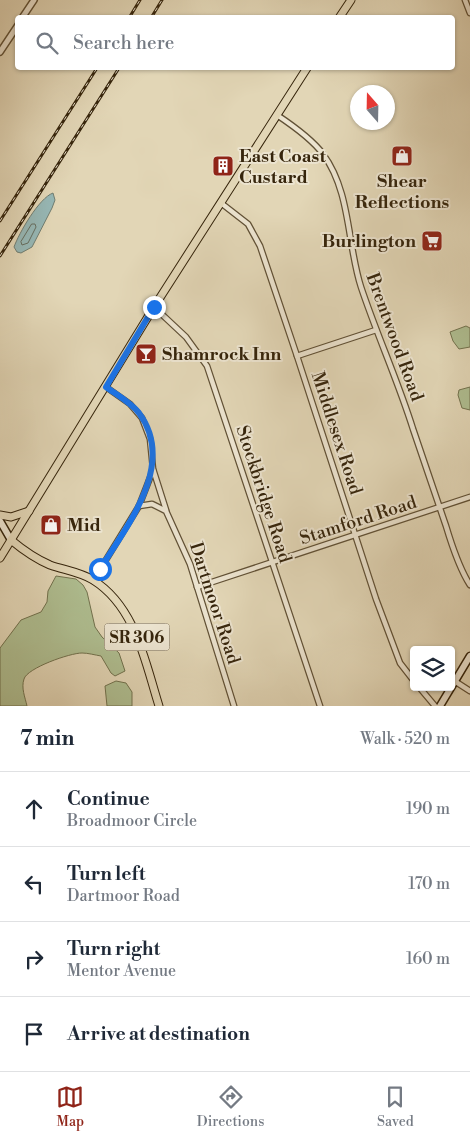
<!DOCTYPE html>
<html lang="en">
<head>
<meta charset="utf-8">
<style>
  :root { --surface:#fff; --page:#f6f6f7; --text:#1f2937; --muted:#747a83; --line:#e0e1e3; --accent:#8f2418 }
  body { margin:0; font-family:"Libre Bodoni",serif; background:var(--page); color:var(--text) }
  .controls { position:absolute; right:15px; bottom:15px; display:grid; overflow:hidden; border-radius:5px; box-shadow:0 1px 4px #0004 }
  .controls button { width:45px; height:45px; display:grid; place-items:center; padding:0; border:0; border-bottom:1px solid var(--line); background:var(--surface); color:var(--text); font:25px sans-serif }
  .compass { position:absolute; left:350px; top:85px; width:45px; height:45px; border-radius:50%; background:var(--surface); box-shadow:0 1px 4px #0004; rotate:340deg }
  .stop { position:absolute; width:15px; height:15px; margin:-11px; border:4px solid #1a73e8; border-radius:50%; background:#fff }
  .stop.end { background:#1a73e8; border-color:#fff; box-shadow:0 1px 5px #0008 }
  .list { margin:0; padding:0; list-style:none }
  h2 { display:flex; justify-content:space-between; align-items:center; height:65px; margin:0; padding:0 20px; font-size:21px }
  h2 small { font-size:16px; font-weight:400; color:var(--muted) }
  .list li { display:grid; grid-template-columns:32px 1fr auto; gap:15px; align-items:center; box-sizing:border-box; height:75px; padding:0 20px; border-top:1px solid var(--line) }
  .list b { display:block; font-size:19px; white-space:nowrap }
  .list p { margin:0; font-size:16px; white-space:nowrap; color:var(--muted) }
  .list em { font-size:16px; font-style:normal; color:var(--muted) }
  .icon { flex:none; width:28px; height:28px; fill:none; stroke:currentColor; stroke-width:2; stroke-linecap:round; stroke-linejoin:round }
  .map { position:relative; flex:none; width:470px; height:706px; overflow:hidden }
  .search { position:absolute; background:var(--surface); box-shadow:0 1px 4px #0004; left:15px; right:15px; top:15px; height:55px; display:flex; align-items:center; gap:12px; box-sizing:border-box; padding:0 18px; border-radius:5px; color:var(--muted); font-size:19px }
  .sheet { height:365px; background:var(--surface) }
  nav { display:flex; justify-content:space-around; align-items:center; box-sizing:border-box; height:70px; border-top:1px solid var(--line); background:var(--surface); font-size:14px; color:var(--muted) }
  nav a { display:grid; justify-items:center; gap:2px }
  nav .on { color:var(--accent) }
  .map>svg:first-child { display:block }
  .green { fill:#afbe91; stroke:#72724e }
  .water { fill:#96b7b5; stroke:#707d71 }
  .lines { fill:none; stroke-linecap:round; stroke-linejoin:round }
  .shore { stroke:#666e60; stroke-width:1 }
  .minor-casing { stroke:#615136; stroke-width:7 }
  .tertiary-casing { stroke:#615136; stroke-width:8 }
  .secondary-casing { stroke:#36250c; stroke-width:9 }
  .primary-casing { stroke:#36250c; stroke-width:9 }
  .minor { stroke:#ece4d0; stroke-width:4.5 }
  .tertiary { stroke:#ece4d0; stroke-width:5 }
  .secondary { stroke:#ece4d0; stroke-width:6 }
  .primary { stroke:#e2d6b6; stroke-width:7 }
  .rail-casing { stroke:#36250c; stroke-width:3 }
  .rail { stroke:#ece4d0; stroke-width:1; stroke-dasharray:4; stroke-linecap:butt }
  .route { stroke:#1a73e8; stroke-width:6 }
  .labels { text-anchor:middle; stroke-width:4; stroke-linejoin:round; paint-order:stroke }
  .shield { fill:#ece4d0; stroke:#6d5e47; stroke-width:1 }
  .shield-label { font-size:16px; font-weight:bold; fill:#36250c }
  .poi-label { font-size:18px; font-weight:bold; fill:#36250c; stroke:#ece4d0; text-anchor:start }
  .street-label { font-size:18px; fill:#36250c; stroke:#ece4d0 }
</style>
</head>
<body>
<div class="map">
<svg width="470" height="706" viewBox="0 0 470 706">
  <rect width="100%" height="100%" fill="#e2d6b6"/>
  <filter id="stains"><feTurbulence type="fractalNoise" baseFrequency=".004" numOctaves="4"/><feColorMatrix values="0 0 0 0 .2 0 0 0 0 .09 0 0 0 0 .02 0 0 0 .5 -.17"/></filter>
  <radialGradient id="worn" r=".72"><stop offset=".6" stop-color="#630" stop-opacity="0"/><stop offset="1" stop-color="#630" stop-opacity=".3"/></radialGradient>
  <g class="green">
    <polygon points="466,326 470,328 470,347 459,349 453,341 450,332"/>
    <polygon points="470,387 470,410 462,408 458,395 459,390"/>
    <path d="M56 576 76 579 83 585 87 592 95 627 102 637 119 653 125 671 115 676 111 673 101 656C95 655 88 653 82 653 70 653 27 668 24 679 21 688 25 697 27 706H0V648L21 620 41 612 47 602 48 591Z"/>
    <polygon points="116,681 126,683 132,692 132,706 107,706 105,686"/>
  </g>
  <path class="water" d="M53 193 55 200 52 208 32 247 21 253 17 252 14 247C19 233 39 198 53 193Z"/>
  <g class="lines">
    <polygon class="shore" points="32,224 35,224 36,227 28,243 22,245 21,242"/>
    <g class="minor-casing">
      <g id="minor">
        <polyline points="465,0 470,13"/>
        <path d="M277 115C292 125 312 139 323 154 351 192 347 244 361 287 377 335 398 381 413 429 424 461 435 494 446 526 452 546 459 568 470 585"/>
        <polyline points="221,203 248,224 260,246 297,356 376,599 400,663 414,681"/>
        <polyline points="154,307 186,337 207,366 320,706"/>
        <polyline points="297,356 376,330"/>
        <polyline points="106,387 130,404 142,418 150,439 153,469 166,510"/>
        <polyline points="139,506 152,504 166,511 190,564 234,706"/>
        <polyline points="93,581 139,506 153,470"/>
        <polyline points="197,587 470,497"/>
        <polyline points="456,682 470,691"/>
        <polyline points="419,687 435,706"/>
      </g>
    </g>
    <g class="tertiary-casing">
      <g id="tertiary">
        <polyline points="22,18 34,0"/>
        <polyline points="0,52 18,25"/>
      </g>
    </g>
    <g class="secondary-casing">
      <g id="secondary">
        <polyline points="0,521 11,540"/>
        <polyline points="440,706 470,656"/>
      </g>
    </g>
    <g class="primary-casing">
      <g id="primary">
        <polyline points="339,18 351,0"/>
        <polyline points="0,515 11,517 29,511"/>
        <path d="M11 540C23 550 36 559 50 565 64 570 80 572 93 580 136 607 145 662 159 706"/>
        <polyline points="0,558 154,307 307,68"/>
      </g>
    </g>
    <use href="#minor" class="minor"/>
    <use href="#tertiary" class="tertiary"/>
    <use href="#secondary" class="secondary"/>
    <use href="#primary" class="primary"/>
    <g class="rail-casing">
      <g id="rail">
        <polyline points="129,18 140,0"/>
        <polyline points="151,18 162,0"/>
        <polyline points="0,221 97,68"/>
        <polyline points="0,256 119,68"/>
      </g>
    </g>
    <use href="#rail" class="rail"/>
  </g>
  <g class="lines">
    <path class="route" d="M100 569C127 526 177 464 139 413 130 402 117 395 106 387L154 307"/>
  </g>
  <defs>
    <g id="shop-square" transform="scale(1.125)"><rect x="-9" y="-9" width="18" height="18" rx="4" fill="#8f2418" stroke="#ece4d0"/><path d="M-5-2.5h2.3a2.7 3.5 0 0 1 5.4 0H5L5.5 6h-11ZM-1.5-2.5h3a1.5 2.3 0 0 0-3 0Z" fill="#fff"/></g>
    <g id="building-square" transform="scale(1.125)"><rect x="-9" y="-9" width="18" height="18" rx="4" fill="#8f2418" stroke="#ece4d0"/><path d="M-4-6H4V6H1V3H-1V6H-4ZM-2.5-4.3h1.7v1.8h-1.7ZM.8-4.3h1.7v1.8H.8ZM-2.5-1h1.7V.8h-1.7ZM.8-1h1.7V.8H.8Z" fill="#fff"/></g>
    <g id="supermarket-square" transform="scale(1.125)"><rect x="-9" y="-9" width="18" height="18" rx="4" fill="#8f2418" stroke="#ece4d0"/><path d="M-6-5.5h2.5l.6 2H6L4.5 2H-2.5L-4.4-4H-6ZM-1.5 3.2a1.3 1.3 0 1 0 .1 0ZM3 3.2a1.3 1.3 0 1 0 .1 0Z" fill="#fff"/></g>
    <g id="bar-square" transform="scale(1.125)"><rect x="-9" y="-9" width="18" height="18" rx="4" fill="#8f2418" stroke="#ece4d0"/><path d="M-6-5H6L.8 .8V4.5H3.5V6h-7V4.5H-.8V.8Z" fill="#fff"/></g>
  </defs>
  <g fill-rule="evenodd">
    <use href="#shop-square" x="402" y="156"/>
    <use href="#building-square" x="223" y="166"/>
    <use href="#supermarket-square" x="432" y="241"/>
    <use href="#bar-square" x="146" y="354"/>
    <use href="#shop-square" x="51" y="525"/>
  </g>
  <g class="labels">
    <rect class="shield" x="104.5" y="623.5" width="65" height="27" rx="4"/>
    <g class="shield-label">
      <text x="137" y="643">SR 306</text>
    </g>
    <g class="poi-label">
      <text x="239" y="162">East Coast<tspan x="239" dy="21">Custard</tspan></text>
      <text x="402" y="187" text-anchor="middle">Shear<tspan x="402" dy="21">Reflections</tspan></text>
      <text x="416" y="247" text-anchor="end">Burlington</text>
      <text x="162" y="360">Shamrock Inn</text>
      <text x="67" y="531">Mid</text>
    </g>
    <g class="street-label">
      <text transform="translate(395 337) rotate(70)" y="6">Brentwood Road</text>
      <text transform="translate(337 433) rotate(72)" y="6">Middlesex Road</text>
      <text transform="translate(264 494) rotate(72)" y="6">Stockbridge Road</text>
      <text transform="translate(358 520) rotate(-18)" y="6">Stamford Road</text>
      <text transform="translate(215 603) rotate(72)" y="6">Dartmoor Road</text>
    </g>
  </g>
  <rect width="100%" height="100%" filter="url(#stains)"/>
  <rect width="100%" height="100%" fill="url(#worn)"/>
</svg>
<div class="controls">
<button><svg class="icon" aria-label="layers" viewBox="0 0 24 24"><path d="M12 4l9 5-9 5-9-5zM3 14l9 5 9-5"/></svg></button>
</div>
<svg class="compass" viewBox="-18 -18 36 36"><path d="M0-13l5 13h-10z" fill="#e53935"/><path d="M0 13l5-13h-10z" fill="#747a83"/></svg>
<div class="stop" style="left:100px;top:569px"></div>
<div class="stop end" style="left:154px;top:307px"></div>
<div class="search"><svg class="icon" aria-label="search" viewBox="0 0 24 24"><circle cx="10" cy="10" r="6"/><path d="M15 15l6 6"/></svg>Search here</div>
</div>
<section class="sheet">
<h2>7 min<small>Walk · 520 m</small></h2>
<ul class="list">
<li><svg class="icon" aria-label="ahead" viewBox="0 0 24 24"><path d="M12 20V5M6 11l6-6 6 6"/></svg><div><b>Continue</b><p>Broadmoor Circle</p></div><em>190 m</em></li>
<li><svg class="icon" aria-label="left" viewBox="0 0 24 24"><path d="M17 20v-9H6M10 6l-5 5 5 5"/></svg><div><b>Turn left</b><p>Dartmoor Road</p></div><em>170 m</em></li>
<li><svg class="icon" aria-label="right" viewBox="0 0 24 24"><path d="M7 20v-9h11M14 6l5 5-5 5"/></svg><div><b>Turn right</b><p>Mentor Avenue</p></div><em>160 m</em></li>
<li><svg class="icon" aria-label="arrive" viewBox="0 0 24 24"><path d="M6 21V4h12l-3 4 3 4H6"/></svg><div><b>Arrive at destination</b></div></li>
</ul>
</section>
<nav>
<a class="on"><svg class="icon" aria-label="map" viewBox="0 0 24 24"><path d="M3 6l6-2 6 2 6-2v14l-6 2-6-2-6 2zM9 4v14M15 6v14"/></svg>Map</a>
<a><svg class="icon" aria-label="directions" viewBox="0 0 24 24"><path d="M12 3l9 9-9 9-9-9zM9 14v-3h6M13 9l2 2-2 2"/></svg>Directions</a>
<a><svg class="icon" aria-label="saved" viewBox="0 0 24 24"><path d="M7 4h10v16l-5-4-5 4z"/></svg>Saved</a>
</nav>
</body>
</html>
